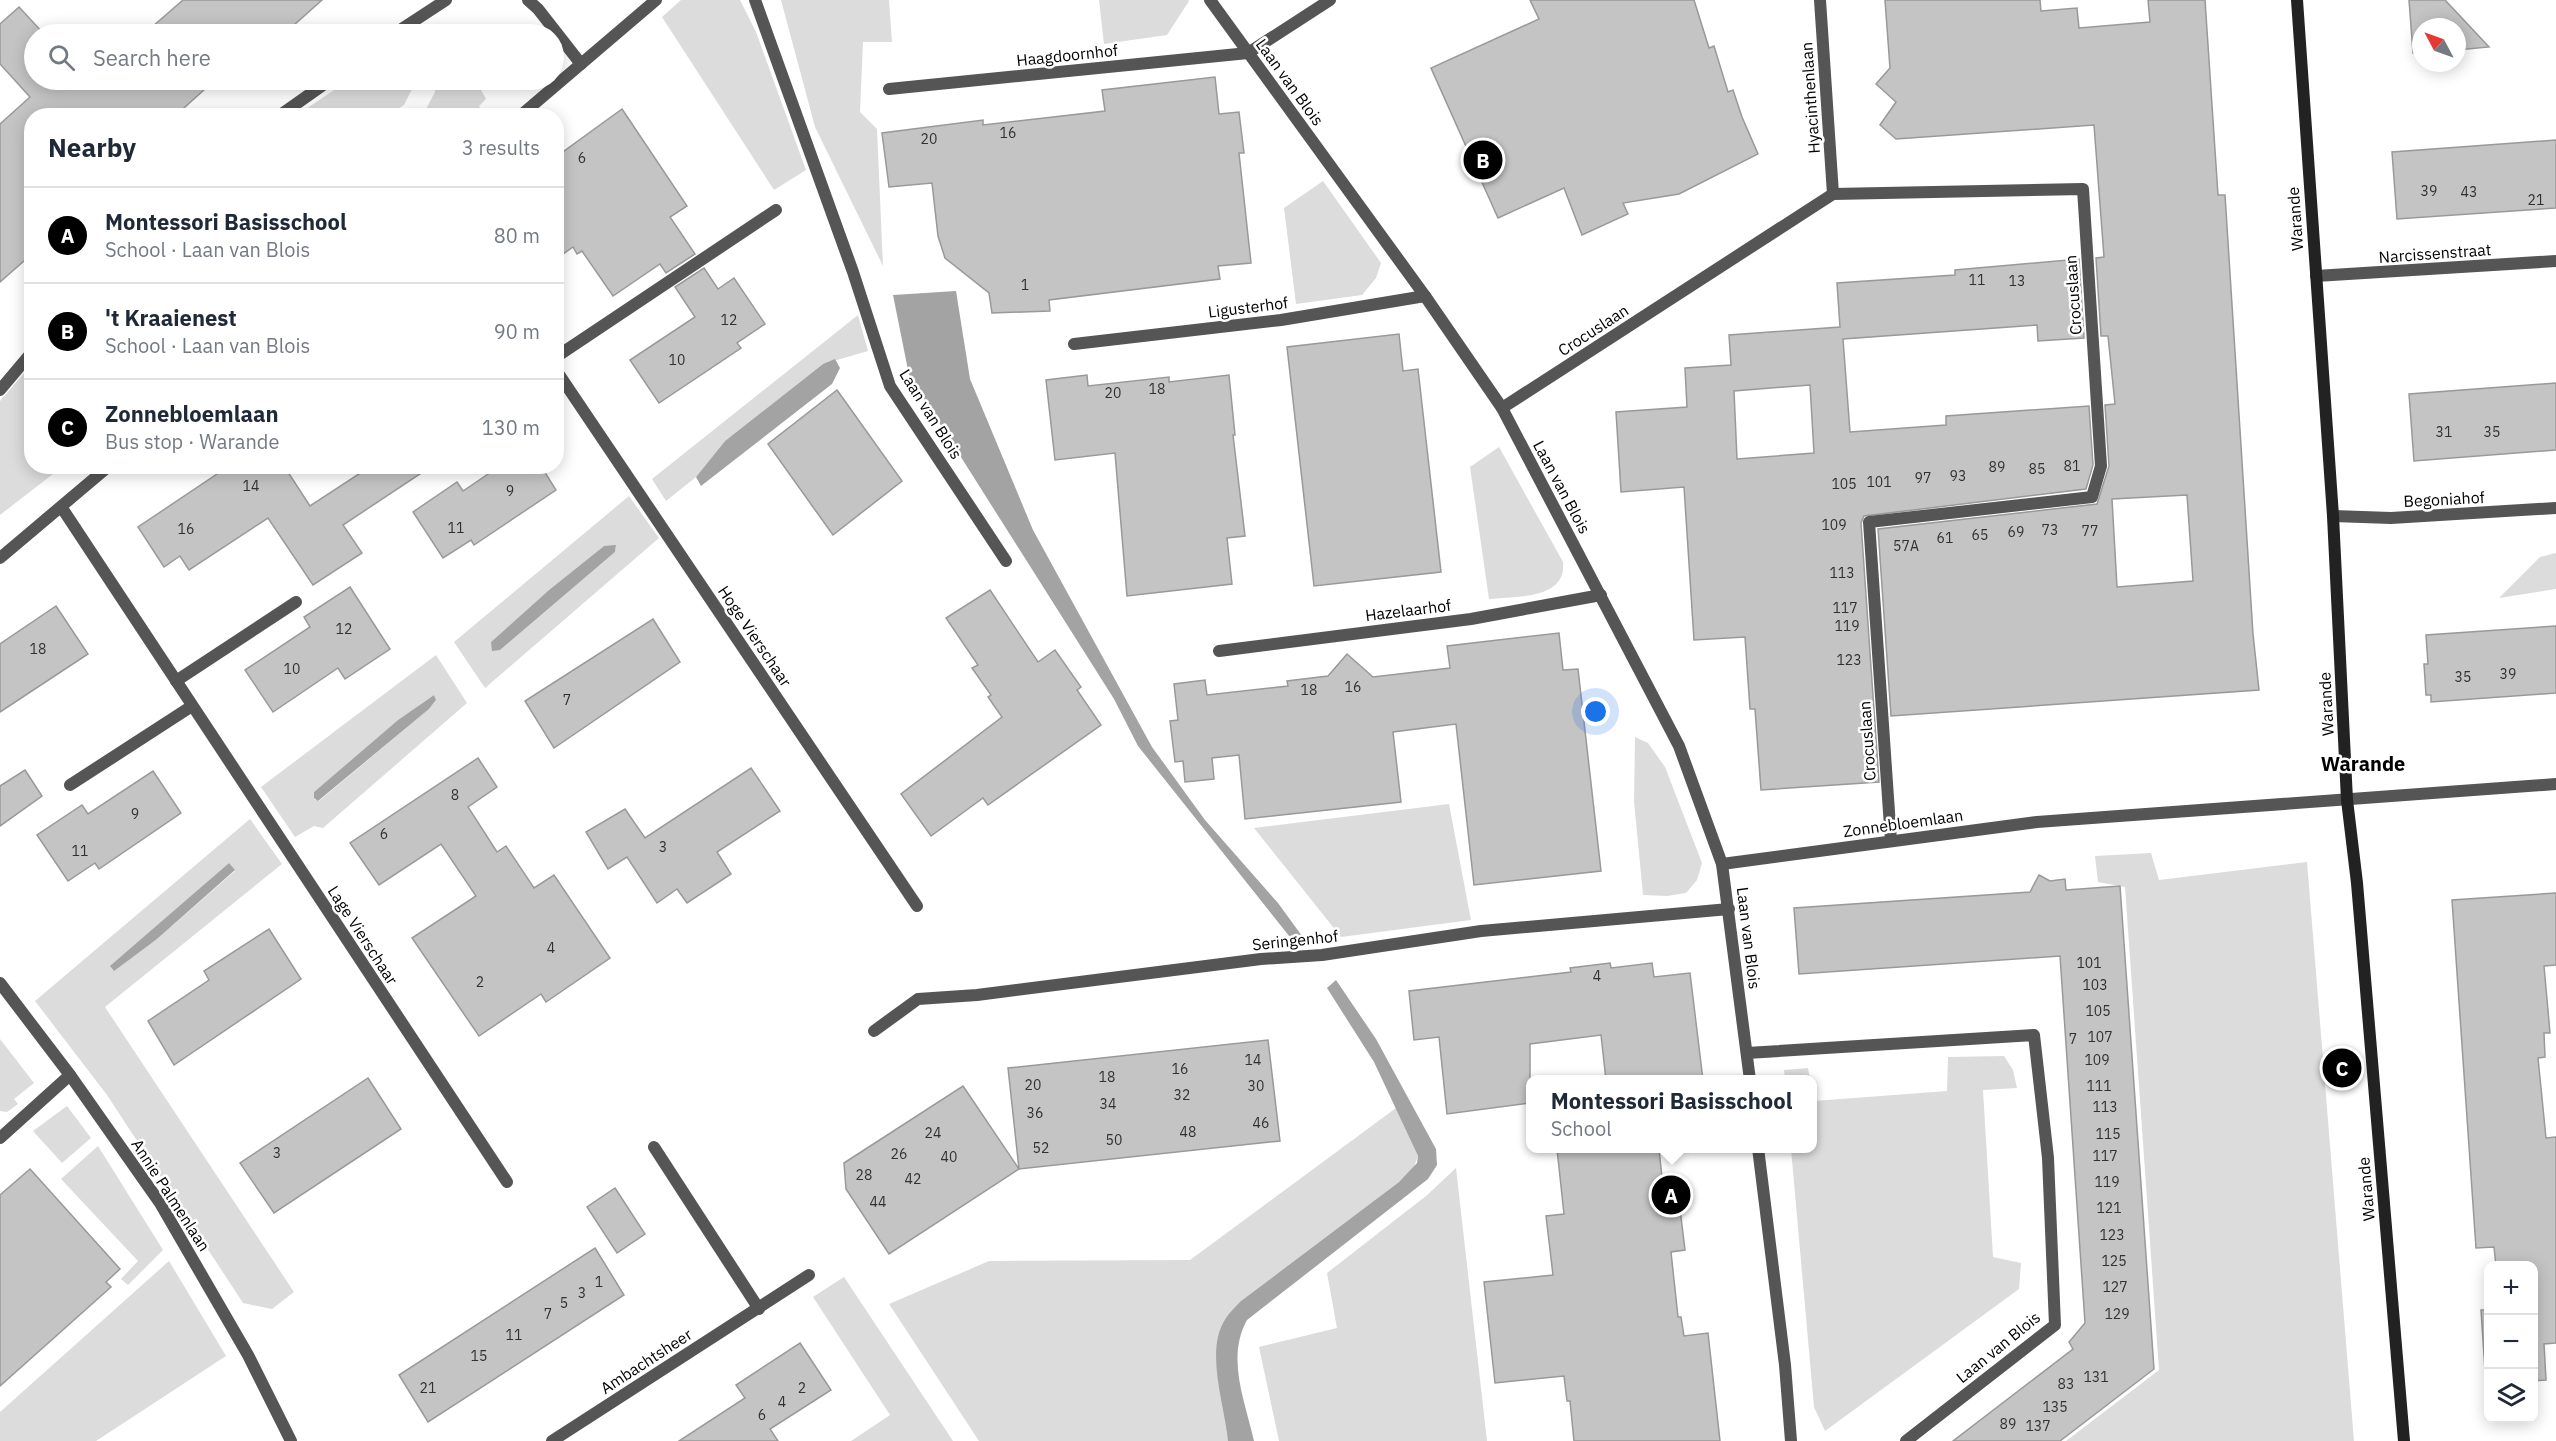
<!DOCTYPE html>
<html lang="en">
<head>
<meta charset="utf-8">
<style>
  :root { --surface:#fff; --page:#f2f2f3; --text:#1f2937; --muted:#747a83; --line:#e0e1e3; --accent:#000 }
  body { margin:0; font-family:"IBM Plex Sans",sans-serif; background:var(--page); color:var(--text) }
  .controls { position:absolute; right:18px; bottom:18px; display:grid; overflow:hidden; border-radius:12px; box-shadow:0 3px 15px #0003 }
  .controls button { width:54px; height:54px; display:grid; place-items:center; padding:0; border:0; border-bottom:2px solid var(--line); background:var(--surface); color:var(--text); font:30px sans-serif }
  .compass { position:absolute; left:2412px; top:18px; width:54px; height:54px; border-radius:50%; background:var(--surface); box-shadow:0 3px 15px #0003; rotate:311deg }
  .you { position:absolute; left:1596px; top:712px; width:21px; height:21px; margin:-15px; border:4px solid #fff; border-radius:50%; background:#1a73e8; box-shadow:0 0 0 9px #1a73e833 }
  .badge { display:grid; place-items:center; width:39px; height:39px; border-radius:50%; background:var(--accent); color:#fff; font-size:20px; font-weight:700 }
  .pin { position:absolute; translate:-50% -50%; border:3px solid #fff; box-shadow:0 2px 6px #0006 }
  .popup { position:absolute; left:1526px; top:1075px; width:291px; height:78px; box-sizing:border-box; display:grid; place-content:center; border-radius:12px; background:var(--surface); filter:drop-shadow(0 2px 4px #0005); font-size:20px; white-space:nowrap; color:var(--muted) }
  .popup b { font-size:22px; color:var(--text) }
  .popup::after { content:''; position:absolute; left:50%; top:100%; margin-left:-12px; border:12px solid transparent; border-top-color:var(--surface) }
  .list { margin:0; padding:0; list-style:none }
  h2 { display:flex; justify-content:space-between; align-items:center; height:78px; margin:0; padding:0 24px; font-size:26px }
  h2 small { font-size:20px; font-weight:400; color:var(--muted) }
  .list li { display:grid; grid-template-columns:39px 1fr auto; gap:18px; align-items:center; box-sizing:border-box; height:96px; padding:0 24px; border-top:2px solid var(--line) }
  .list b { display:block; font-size:22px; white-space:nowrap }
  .list p { margin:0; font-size:20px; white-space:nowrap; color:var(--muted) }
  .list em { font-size:20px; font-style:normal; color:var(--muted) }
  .icon { flex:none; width:33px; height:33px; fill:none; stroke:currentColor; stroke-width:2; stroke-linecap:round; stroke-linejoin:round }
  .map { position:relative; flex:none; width:2556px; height:1441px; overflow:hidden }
  .search { position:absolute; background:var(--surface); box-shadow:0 3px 15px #0003; left:24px; top:24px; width:540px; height:66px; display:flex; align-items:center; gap:15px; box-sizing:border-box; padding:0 21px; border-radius:33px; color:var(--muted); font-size:22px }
  .panel { position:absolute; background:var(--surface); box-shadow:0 3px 15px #0003; left:24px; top:108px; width:540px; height:366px; border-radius:24px }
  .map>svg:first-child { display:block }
  .green { fill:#dcdcdc; fill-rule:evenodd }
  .water { fill:#a3a3a3 }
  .building { fill:#c4c4c4; stroke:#999; stroke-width:1.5; fill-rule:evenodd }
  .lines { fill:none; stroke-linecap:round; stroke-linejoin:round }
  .service { stroke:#555; stroke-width:12 }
  .minor { stroke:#555; stroke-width:12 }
  .secondary { stroke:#222; stroke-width:12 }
  .labels { text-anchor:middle; stroke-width:5; stroke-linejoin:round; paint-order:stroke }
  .number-label { font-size:14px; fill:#313131 }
  .street-label { font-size:16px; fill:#000; stroke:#fff }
  .quarter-label { font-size:20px; font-weight:bold; fill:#000; stroke:#fff }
</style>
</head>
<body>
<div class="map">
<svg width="2556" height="1441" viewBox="0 0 2556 1441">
  <rect width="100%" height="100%" fill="#fff"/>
  <g class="green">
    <polygon points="681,0 740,0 756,32 806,170 774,190 662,17"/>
    <polygon points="781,0 889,0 892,42 863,42 860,112 877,129 883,266 815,127"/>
    <polygon points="1099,0 1188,0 1189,1 1167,35 1104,44"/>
    <polygon points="349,80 408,80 412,89 404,105 388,115 297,115"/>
    <polygon points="434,80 489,80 480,88 486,99 479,106 485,115 423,115 435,92"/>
    <polygon points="1323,181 1381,263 1376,278 1362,295 1296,304 1284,208"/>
    <polygon points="858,315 868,351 823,364 725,441 696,477 666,501 652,479"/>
    <polygon points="31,365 32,466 62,467 0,515 0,401"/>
    <path d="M1499 447 1563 562C1567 600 1516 596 1489 599L1470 467Z"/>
    <path d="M629 496 659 538 485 688 454 642ZM604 546H616L615 552 500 650 491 642 549 590Z"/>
    <polygon points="2556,553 2556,589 2499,598 2540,557"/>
    <path d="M436 655 467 703 323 828 314 826 295 837 261 787ZM434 695 436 700 429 709 319 801 314 799V792L398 720Z"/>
    <polygon points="1635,737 1648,743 1665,767 1702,863 1697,880 1686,893 1667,896 1643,895 1634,801"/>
    <polygon points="1449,804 1471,920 1341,937 1254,828"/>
    <path d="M250 819 282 864 105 1007 294 1292 272 1309 243 1303 107 1095 35 1001ZM229 863 235 871 157 939 113 970 111 966Z"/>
    <polygon points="2151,853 2159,880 2307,862 2354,1441 2066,1441 2159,1370 2125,887 2098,882 2095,856"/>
    <polygon points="0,1039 34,1083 14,1099 18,1104 7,1112 0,1111"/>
    <polygon points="2004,1056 2013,1070 2017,1088 1983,1090 1993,1257 2021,1263 2019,1289 1825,1431 1814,1407 1791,1149 1812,1148 1812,1094 1814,1101 1947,1091 1948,1057"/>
    <polygon points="1808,1068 1810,1079 1785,1079 1784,1070"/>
    <polygon points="67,1106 91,1138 62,1163 33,1131"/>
    <polygon points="1396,1108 1418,1156 1414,1167 1399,1182 1241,1301 1227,1426 1228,1441 979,1441 889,1304 989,1261 1190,1260"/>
    <polygon points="98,1146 163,1250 128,1285 121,1279 138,1261 61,1179"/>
    <polygon points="1456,1168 1487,1441 1279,1441 1259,1347 1337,1328 1327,1273 1426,1196"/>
    <polygon points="169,1261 226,1356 96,1441 0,1441 0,1412"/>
    <polygon points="844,1277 953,1441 851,1441 890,1415 813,1297"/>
  </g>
  <g class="water">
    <polygon points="956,291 970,379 1033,530 1152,747 1205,820 1278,903 1302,936 1293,941 1138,746 1114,699 909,375 893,295"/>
    <polygon points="835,359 840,368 832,384 701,486 696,477 725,441 823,364"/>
    <polygon points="616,545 615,552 500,650 492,651 491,642 549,590 604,546"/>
    <polygon points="434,695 436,700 429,709 318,801 314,798 314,792 398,720"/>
    <polygon points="229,863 235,870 157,939 114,971 110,966"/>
    <path d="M1336 980 1376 1039 1436 1149 1437 1165 1428 1179 1247 1320C1226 1358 1245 1401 1254 1441H1228C1225 1405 1204 1350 1226 1318 1230 1312 1236 1306 1241 1301L1399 1182 1417 1163 1418 1156 1374 1062 1327 988Z"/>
  </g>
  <g class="building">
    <polygon points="183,0 322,0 284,34 144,34"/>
    <polygon points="1530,0 1694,0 1709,48 1714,46 1728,92 1733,90 1742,117 1758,154 1679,194 1623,203 1628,214 1582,235 1564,188 1498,218 1431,68 1539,19"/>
    <path d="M1885 0H2040L2041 11 2077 8 2079 28 2150 22 2148 0H2205L2218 195H2225L2253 634 2259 690 1891 716 1878 529 2097 504 2109 466 2105 405 2115 404 2108 336H2101L2096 258 2104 257 2094 125 1896 139 1880 125 1896 102 1876 84 1890 68ZM2187 495 2193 581 2117 587 2112 499Z"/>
    <polygon points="2409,0 2445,0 2489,47 2457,50 2457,27 2421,27 2421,53 2413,53"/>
    <polygon points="19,7 44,34 34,34 34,80 85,80 89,84 94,80 215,80 175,116 32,116 32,254 0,282 0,124 30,97 0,64 0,24"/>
    <polygon points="1215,77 1219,114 1239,112 1244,153 1239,153 1251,263 1218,266 1220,279 1049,300 1050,311 992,313 989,293 945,258 938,236 932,183 889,187 882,133 983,120 983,125 1105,111 1102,90"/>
    <polygon points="622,109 687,206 670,217 695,254 666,273 660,264 613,296 582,251 577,254 573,247 556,259 556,157"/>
    <polygon points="2556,140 2556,208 2397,219 2392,152"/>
    <path d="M2079 259 2084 338 2038 341 2037 325 1843 339 1850 432 1946 425V416L2089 406 2093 465 2086 489 1864 516 1861 523 1879 782 1761 790 1755 709H1750L1745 637 1694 640 1684 487 1621 492 1616 412 1687 407 1685 368 1731 365 1729 335 1840 327 1837 283 1955 275V270ZM1810 385 1814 453 1737 459 1734 391Z"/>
    <polygon points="704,268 718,289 734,278 765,324 737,343 741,348 659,403 630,360 695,317 675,287"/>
    <polygon points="1399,334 1403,371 1418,369 1441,572 1314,586 1287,347"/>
    <polygon points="1087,375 1088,386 1169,377 1169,382 1229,375 1235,435 1233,435 1245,536 1227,538 1232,584 1127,596 1115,453 1055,460 1046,380"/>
    <polygon points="2556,383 2556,450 2414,461 2409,394"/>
    <polygon points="837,390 902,481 833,535 768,444"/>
    <polygon points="229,466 284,466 310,506 371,466 432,466 343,525 362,553 313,585 268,518 189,570 180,556 164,567 138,527"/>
    <polygon points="500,466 541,466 556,490 474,545 471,540 443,558 413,512 457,482 463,491"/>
    <polygon points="350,587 390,649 345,679 338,668 273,712 245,670 310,627 304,617"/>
    <polygon points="990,590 1038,662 1055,650 1081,687 1077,690 1101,725 988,805 983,798 931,836 901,794 1002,717 988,697 991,695 972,668 978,665 946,618"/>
    <polygon points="56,606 88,654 0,712 0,644"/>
    <polygon points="653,619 680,662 554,748 525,701"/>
    <polygon points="2556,626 2556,693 2431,702 2431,695 2426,695 2424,664 2428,664 2426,635"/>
    <polygon points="1559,633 1563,670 1578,669 1601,871 1474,885 1456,724 1393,732 1401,802 1245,819 1239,755 1212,758 1214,779 1185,782 1183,761 1175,762 1170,721 1178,720 1174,684 1205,680 1207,695 1288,686 1287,681 1328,676 1347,654 1373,677 1450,668 1447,646"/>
    <polygon points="478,758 497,787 468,807 497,852 506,846 534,888 554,875 610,958 546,1002 541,994 479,1036 412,938 476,896 441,844 379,885 350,843"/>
    <polygon points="751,768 780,811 717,852 731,874 687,903 677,889 657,903 627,857 608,869 586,832 625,809 645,838"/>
    <polygon points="25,770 42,796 0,826 0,786"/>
    <polygon points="153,771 181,813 99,869 95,863 68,881 37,835 82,805 88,814"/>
    <polygon points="2039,875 2050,881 2065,879 2066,890 2120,886 2154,1369 2060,1441 1953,1441 2073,1349 2069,1342 2085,1323 2060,956 1799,974 1794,908 2030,892"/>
    <polygon points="2556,893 2556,965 2544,966 2550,1033 2544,1033 2545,1057 2538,1058 2546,1138 2556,1137 2556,1343 2544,1344 2546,1380 2534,1381 2534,1266 2496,1266 2494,1247 2476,1248 2452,900"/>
    <polygon points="269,929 301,979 174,1065 148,1021 209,980 204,971"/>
    <polygon points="1610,963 1611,968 1652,963 1654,977 1690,973 1703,1080 1606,1080 1601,1035 1530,1044 1530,1103 1447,1114 1439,1037 1414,1040 1409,991 1571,972 1570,968"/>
    <polygon points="1268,1040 1280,1141 1019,1169 1008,1068"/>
    <polygon points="368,1078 401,1129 274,1213 240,1163"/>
    <polygon points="963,1086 1019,1169 889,1254 846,1189 844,1163"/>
    <polygon points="1557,1149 1659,1149 1662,1177 1676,1176 1685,1250 1671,1252 1678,1317 1681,1317 1684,1336 1708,1333 1720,1441 1574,1441 1570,1401 1567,1401 1564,1376 1495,1383 1484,1282 1553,1275 1546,1216 1564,1214"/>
    <polygon points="30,1169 120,1269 106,1282 111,1287 0,1386 0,1195"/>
    <polygon points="615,1188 645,1234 617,1253 587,1207"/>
    <polygon points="595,1248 624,1295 428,1422 399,1375"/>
    <polygon points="2481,1310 2488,1310 2488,1385 2486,1385"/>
    <polygon points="800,1343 831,1390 770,1429 778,1441 679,1441 745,1398 736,1385"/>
  </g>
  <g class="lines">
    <polyline class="service" points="755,0 853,272 890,386 1006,561"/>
    <g class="minor">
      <polyline points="528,0 538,9 581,64"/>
      <polyline points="1210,0 1425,296 1502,408 1679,746 1722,864 1750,1080"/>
      <polyline points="1820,0 1833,194"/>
      <polyline points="394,34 446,0"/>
      <polyline points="889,89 1248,53 1330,0"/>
      <polyline points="279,116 330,80"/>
      <polyline points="520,116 656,0"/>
      <polyline points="2316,276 2556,261"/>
      <polyline points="1074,344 1281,320 1425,296"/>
      <polyline points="556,357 776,210"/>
      <polyline points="556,370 917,906"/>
      <polyline points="0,390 32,352"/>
      <polyline points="1502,408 1833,194 2083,189 2101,466 2092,497 1869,522 1891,841"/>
      <polyline points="62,508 507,1182"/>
      <polyline points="2333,516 2391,518 2556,508"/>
      <polyline points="0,558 109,466"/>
      <polyline points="1219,651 1471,619 1601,595"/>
      <polyline points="176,681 296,602"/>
      <polyline points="70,785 192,706"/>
      <polyline points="1722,864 2037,822 2556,784"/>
      <polyline points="0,983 70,1075 160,1203 248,1355 291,1441"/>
      <polyline points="874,1031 918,999 977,995 1261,959 1322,955 1481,931 1729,909"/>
      <polyline points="1747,1053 2034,1035 2048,1158 2055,1325 1906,1441"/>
      <polyline points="0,1138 70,1075"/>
      <polyline points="654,1147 759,1309"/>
      <polyline points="1758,1148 1785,1365 1791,1441"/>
      <polyline points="552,1441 809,1275"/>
    </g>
    <polyline class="secondary" points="2297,0 2333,516 2347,800 2357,883 2404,1441"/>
  </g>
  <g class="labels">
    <g class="number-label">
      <text x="1008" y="138">16</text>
      <text x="929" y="144">20</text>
      <text x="582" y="163">6</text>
      <text x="2429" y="196">39</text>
      <text x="2469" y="197">43</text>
      <text x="2536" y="205">21</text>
      <text x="1977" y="285">11</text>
      <text x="2017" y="286">13</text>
      <text x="1025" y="290">1</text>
      <text x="729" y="325">12</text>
      <text x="677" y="365">10</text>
      <text x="1157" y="394">18</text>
      <text x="1113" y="398">20</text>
      <text x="2444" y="437">31</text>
      <text x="2492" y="437">35</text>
      <text x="2072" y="471">81</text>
      <text x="1997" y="472">89</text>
      <text x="2037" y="474">85</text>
      <text x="1958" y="481">93</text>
      <text x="1923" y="483">97</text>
      <text x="1879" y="487">101</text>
      <text x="1844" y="489">105</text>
      <text x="251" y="491">14</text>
      <text x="510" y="496">9</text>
      <text x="1834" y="530">109</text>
      <text x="456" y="533">11</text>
      <text x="186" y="534">16</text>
      <text x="2050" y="535">73</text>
      <text x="2090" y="536">77</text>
      <text x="2016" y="537">69</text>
      <text x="1980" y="540">65</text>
      <text x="1945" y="543">61</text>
      <text x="1906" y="551">57A</text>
      <text x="1842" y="578">113</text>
      <text x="1845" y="613">117</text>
      <text x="1847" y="631">119</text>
      <text x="344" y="634">12</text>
      <text x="38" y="654">18</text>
      <text x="1849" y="665">123</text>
      <text x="292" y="674">10</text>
      <text x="2508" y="679">39</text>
      <text x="2463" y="682">35</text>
      <text x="1353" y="692">16</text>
      <text x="1309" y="695">18</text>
      <text x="567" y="705">7</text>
      <text x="455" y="800">8</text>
      <text x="135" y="819">9</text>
      <text x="384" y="839">6</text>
      <text x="663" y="852">3</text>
      <text x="80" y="856">11</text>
      <text x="551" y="953">4</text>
      <text x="2089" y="968">101</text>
      <text x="1597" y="981">4</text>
      <text x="480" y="987">2</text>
      <text x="2095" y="990">103</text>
      <text x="2098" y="1016">105</text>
      <text x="2100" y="1042">107</text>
      <text x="2073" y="1044">7</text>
      <text x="1253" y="1065">14</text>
      <text x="2097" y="1065">109</text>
      <text x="1180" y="1074">16</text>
      <text x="1107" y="1082">18</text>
      <text x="1033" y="1090">20</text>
      <text x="1256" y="1091">30</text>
      <text x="2099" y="1091">111</text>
      <text x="1182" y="1100">32</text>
      <text x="1108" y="1109">34</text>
      <text x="2105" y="1112">113</text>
      <text x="1035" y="1118">36</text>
      <text x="1261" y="1128">46</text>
      <text x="1188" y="1137">48</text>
      <text x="933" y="1138">24</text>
      <text x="2108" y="1139">115</text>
      <text x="1114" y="1145">50</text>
      <text x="1041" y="1153">52</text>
      <text x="277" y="1158">3</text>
      <text x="899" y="1159">26</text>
      <text x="2105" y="1161">117</text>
      <text x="949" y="1162">40</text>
      <text x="864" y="1180">28</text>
      <text x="913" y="1184">42</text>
      <text x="2107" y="1187">119</text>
      <text x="878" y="1207">44</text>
      <text x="2109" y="1213">121</text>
      <text x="2112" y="1240">123</text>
      <text x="2114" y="1266">125</text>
      <text x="599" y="1287">1</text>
      <text x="2115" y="1292">127</text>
      <text x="582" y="1298">3</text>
      <text x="564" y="1308">5</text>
      <text x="548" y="1319">7</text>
      <text x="2117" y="1319">129</text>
      <text x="514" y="1340">11</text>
      <text x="479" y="1361">15</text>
      <text x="2096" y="1382">131</text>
      <text x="2066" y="1389">83</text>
      <text x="428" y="1393">21</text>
      <text x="802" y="1393">2</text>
      <text x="782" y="1407">4</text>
      <text x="2055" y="1412">135</text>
      <text x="762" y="1420">6</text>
      <text x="2008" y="1429">89</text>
      <text x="2038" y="1431">137</text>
    </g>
    <g class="street-label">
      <text transform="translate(1067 55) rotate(-6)" y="6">Haagdoornhof</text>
      <text transform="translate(1290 82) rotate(54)" y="6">Laan van Blois</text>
      <text transform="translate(1810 98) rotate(-94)" y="6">Hyacinthenlaan</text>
      <text transform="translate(2295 219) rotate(-94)" y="6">Warande</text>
      <text transform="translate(2435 253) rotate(-4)" y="6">Narcissenstraat</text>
      <text transform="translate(2073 295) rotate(-94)" y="6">Crocuslaan</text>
      <text transform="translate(1248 307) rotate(-7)" y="6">Ligusterhof</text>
      <text transform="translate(1593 330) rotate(-33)" y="6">Crocuslaan</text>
      <text transform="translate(931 414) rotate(58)" y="6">Laan van Blois</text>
      <text transform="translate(1562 487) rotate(62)" y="6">Laan van Blois</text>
      <text transform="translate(2444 499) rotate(-3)" y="6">Begoniahof</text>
      <text transform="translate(1408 610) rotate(-7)" y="6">Hazelaarhof</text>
      <text transform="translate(755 636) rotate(56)" y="6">Hoge Vierschaar</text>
      <text transform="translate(2326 704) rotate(-93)" y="6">Warande</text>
      <text transform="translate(1867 741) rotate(-94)" y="6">Crocuslaan</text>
      <text transform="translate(1903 823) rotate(-8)" y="6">Zonnebloemlaan</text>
      <text transform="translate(363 935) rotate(57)" y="6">Lage Vierschaar</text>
      <text transform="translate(1749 938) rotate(83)" y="6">Laan van Blois</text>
      <text transform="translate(1295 940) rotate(-6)" y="6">Seringenhof</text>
      <text transform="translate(2366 1189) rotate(-95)" y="6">Warande</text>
      <text transform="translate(171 1195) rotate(57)" y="6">Annie Palmenlaan</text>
      <text transform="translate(1998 1347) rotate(-39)" y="6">Laan van Blois</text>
      <text transform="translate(646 1361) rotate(-33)" y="6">Ambachtsheer</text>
    </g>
    <g class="quarter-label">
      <text x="2363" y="771">Warande</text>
    </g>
  </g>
</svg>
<div class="controls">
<button>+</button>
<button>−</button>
<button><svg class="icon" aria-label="layers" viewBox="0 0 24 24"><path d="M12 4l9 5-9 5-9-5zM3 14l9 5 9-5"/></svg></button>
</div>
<svg class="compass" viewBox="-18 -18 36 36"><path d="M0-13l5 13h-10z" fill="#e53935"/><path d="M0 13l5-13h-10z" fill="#747a83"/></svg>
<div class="you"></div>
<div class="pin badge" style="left:1671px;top:1195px">A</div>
<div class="popup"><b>Montessori Basisschool</b>School</div>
<div class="pin badge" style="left:1483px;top:160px">B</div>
<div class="pin badge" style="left:2342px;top:1068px">C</div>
<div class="search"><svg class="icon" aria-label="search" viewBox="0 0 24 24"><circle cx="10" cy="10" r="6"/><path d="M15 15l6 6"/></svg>Search here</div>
<section class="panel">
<h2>Nearby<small>3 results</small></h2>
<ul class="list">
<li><span class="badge">A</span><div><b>Montessori Basisschool</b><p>School · Laan van Blois</p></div><em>80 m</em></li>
<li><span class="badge">B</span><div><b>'t Kraaienest</b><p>School · Laan van Blois</p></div><em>90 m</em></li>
<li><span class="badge">C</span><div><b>Zonnebloemlaan</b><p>Bus stop · Warande</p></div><em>130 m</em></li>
</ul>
</section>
</div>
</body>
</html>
